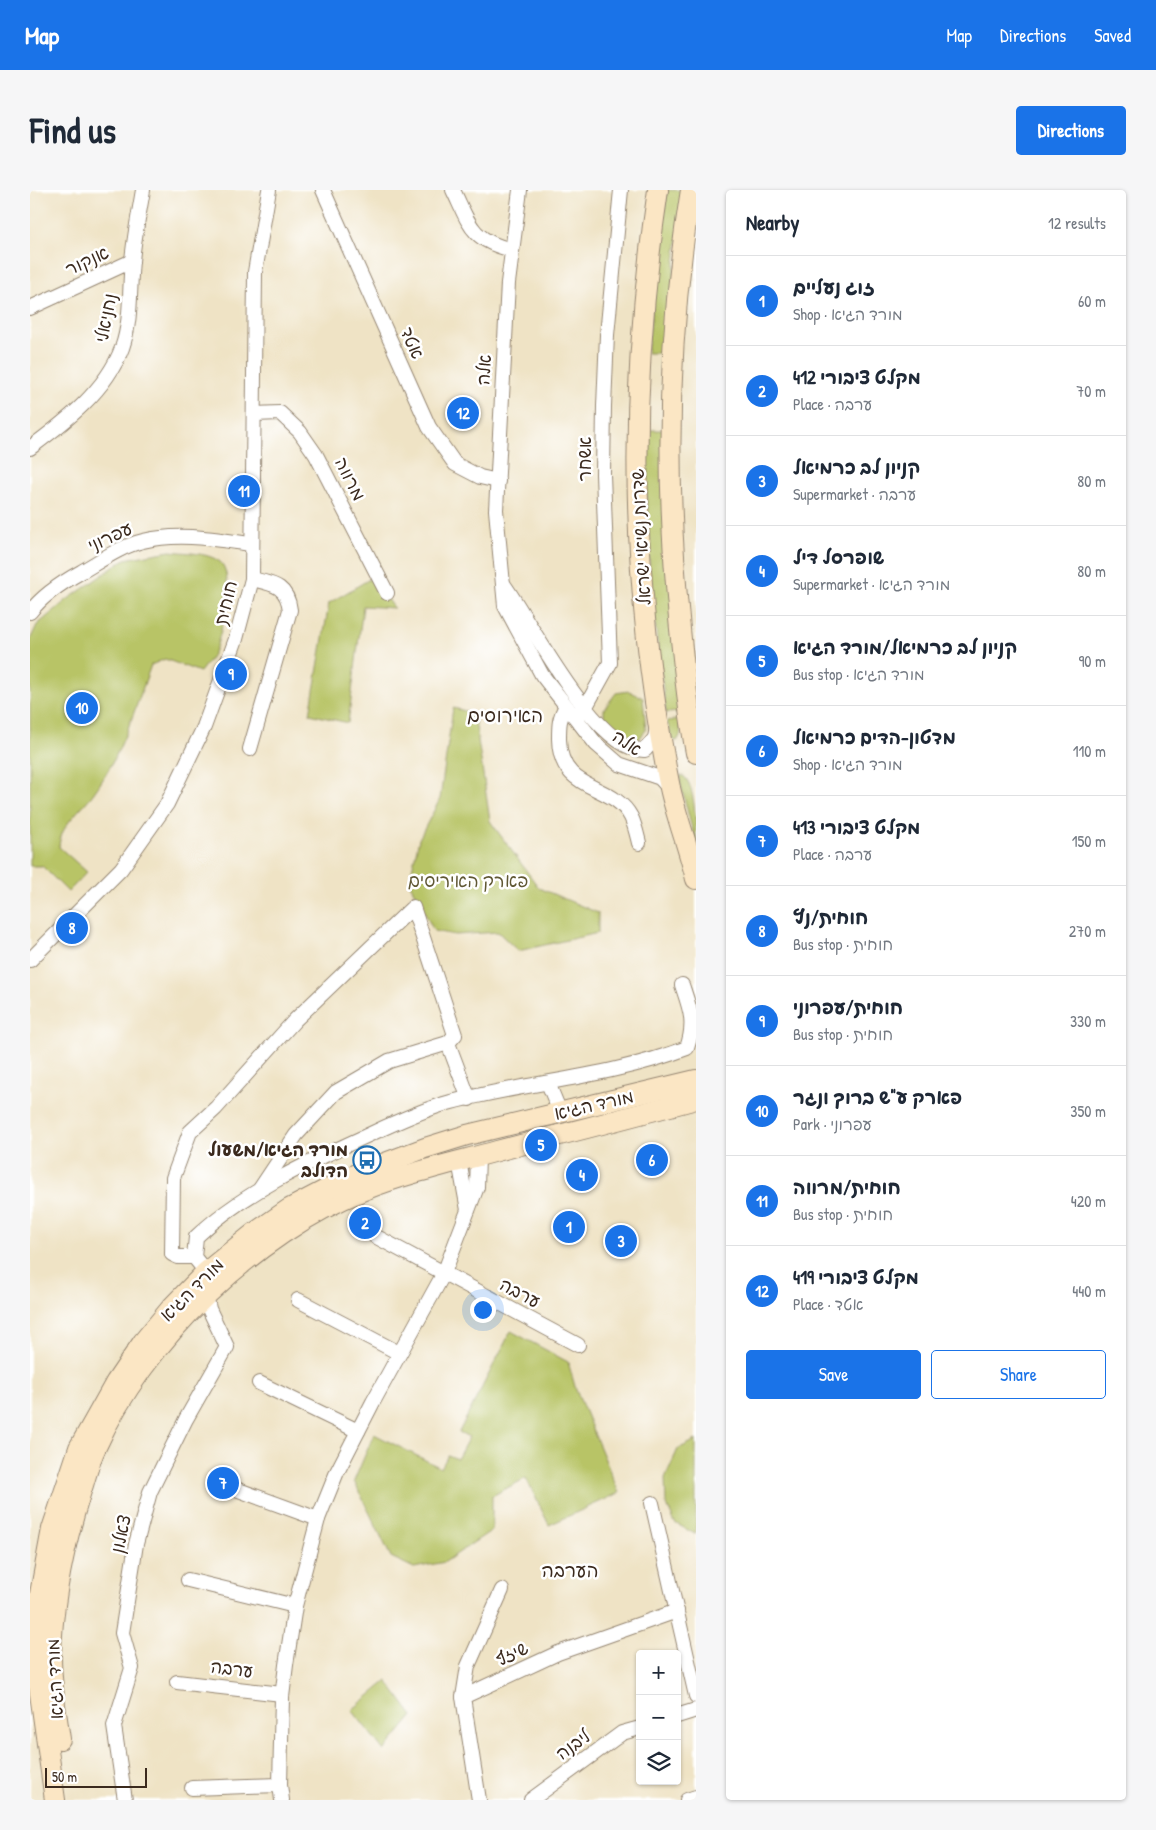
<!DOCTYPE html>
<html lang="en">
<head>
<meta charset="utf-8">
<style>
  :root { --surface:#fff; --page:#f6f6f7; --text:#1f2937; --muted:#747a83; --line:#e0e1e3; --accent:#1a73e8 }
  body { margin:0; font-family:"Patrick Hand","Playpen Sans Hebrew",sans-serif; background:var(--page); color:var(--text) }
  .controls { position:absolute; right:15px; bottom:15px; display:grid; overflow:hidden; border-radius:5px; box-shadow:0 1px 4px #0004 }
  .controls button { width:45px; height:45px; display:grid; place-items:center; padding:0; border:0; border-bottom:1px solid var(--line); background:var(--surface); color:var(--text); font:25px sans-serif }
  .scale { position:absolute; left:15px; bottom:12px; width:102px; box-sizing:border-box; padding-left:5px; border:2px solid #3b2a1e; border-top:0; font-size:14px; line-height:18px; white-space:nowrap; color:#3b2a1e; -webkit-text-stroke:4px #fff; paint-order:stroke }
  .you { position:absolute; left:452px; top:1119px; width:18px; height:18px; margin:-12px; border:4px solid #fff; border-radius:50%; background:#1a73e8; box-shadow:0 0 0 8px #1a73e833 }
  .badge { display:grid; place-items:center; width:32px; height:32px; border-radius:50%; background:var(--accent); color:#fff; font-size:16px; font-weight:700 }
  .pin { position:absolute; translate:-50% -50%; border:2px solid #fff; box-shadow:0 1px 5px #0006 }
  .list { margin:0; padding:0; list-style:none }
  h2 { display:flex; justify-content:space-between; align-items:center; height:65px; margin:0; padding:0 20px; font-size:21px }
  h2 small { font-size:16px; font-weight:400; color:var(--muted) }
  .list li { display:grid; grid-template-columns:32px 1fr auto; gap:15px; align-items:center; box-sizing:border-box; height:90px; padding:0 20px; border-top:1px solid var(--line) }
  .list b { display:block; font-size:19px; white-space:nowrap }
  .list p { margin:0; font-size:16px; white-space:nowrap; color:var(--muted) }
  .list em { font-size:16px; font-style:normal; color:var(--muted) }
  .actions { display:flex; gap:10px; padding:15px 20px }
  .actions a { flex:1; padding:11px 0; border:1px solid var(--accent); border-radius:5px; text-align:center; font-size:18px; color:var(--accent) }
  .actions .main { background:var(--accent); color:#fff }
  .icon { flex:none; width:28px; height:28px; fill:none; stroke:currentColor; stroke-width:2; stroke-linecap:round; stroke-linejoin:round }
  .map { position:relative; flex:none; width:666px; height:1610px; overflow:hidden; border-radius:5px }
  header { display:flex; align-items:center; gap:30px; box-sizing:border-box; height:70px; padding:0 25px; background:var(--accent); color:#fff }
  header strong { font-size:24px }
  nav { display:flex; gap:28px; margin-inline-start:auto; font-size:18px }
  .intro { display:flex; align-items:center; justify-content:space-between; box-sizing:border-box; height:120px; padding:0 30px }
  h1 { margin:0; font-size:35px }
  .button { padding:12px 22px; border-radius:5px; background:var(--accent); color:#fff; font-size:18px; font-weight:700 }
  main { display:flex; gap:30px; padding:0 30px }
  aside { flex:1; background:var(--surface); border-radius:5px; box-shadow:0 1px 4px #0004 }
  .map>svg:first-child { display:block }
  .green { fill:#b8c466; stroke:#7a7742 }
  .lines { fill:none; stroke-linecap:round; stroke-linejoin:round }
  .street-casing { stroke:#958672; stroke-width:16 }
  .secondary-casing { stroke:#958672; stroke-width:22 }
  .street { stroke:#fff; stroke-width:14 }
  .secondary { stroke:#fbe6c4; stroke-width:20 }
  .labels { text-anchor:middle; stroke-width:5; stroke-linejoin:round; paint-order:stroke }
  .street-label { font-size:18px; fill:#3b2a1e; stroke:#fff }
  .park-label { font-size:18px; fill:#605834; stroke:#fff }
  .poi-label { font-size:18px; font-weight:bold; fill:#3b2a1e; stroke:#fff; text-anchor:end }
  .neighbourhood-label { font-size:19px; fill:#3b2a1e; stroke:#fff }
</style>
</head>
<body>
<header>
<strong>Map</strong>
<nav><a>Map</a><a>Directions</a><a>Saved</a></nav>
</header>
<div class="intro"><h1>Find us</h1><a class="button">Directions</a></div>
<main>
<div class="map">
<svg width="666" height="1610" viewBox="0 0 666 1610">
  <rect width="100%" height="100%" fill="#fff"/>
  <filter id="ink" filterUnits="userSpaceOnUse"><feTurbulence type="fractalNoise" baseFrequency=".02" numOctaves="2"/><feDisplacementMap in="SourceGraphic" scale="10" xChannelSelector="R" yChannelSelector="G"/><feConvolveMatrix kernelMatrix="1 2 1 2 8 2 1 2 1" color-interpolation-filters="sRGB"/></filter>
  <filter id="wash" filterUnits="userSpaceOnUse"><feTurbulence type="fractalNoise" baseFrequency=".0096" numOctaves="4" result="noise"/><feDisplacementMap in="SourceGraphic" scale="20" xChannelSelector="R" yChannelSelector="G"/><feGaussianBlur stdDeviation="1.12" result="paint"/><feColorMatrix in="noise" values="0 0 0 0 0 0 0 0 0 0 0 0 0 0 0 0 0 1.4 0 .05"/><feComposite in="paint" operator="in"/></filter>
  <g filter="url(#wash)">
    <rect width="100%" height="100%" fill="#efe3c5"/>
    <g class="green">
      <polygon points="637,0 653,0 635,163 617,163"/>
      <polygon points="614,240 633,240 651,522 636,523 620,392"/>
      <path d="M140 361C154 363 176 362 189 371 206 382 192 443 185 460 182 468 175 475 170 482L135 469 121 475C105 519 91 566 63 604 50 621 30 635 29 657L57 682 38 702 12 676H0V450L7 435 38 409 95 369Z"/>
      <polygon points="343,387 364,418 333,416 318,533 280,524 299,413"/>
      <polygon points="599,501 613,508 616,540 608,550 595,552 574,534 574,519 586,503"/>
      <polygon points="423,518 444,523 460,631 509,698 568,723 568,743 488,761 468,742 425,745 404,741 379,692 389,649 410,609"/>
      <polygon points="652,529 650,546 647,551 642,550 637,531"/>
      <path d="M651 585C666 589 666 639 666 654L650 592Z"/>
      <polygon points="481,1141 538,1172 546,1200 589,1303 519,1335 496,1288 462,1306 462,1340 415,1372 384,1378 361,1367 324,1291 344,1244 411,1278 418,1265 427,1269 439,1247 429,1242"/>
      <polygon points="666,1250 666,1344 665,1344 645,1333 636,1313 635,1288 648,1259"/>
      <polygon points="357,1491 383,1526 354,1561 322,1520"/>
    </g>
  </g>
  <g filter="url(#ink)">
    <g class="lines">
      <g class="street-casing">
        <g id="street">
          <polyline points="293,0 399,237 425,274 450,287 468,291"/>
          <path d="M423 0C440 35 441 50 482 60"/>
          <polyline points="490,0 478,93 466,320 475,416 512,485 566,554 589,574 630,588 641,600"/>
          <polyline points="0,118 102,71"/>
          <polyline points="224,224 250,223 270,242 286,265 357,403"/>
          <path d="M0 258C35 232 76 201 92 158 102 130 99 100 102 71 104 48 109 24 113 0"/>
          <path d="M474 395C501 432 566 563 615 560L625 548 627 537"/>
          <path d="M0 422C13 405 33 392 51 382 70 371 91 356 113 351 149 342 185 349 220 354"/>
          <path d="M536 516C529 528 529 535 529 549 530 604 583 592 601 627 605 635 607 645 609 653"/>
          <polyline points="544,526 555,518 580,473 573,284 574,216 577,145 591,0"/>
          <path d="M220 559 260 420C257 395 243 394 222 389"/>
          <polyline points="0,770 91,679 137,614 174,537 206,449 222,389 225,82 239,0"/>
          <polyline points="518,893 530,922"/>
          <polyline points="429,971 438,1020"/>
          <polyline points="230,999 266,945 306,902 359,871 418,853 439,909"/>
          <polyline points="343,1045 548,1155"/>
          <polyline points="164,1067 148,1067 142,1064 143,988 160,942 186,918 265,830 383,717 425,845 418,853"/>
          <path d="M176 1082 164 1067 166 1047C211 1004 277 973 334 947 360 935 387 922 414 914 495 892 579 888 657 858 666 832 660 819 652 795"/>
          <polyline points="268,1110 369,1163"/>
          <polyline points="229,1193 328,1241"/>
          <polyline points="203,1298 288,1329"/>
          <polyline points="622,1313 666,1506"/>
          <polyline points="158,1390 265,1416"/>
          <polyline points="147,1492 252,1504"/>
          <polyline points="433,1507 438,1476 472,1400"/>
          <polyline points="647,1526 666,1520"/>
          <polyline points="162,1598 250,1595"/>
          <polyline points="95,1610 84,1536 102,1478 92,1443 106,1354 120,1302 156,1229 197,1157 179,1119 176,1105"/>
          <polyline points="252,1610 250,1595 252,1507 256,1475 265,1416 288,1329 307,1282 343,1212 414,1083 447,997 448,967"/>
          <polyline points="449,1610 433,1507 528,1463 647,1421"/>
          <polyline points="501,1610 592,1543 610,1538"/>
          <polyline points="657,1610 666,1607"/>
        </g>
      </g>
      <g class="secondary-casing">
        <g id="secondary">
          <path d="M628 0C598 199 600 400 640 598 647 629 659 659 666 689"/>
          <path d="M661 0C637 145 635 293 650 439 654 480 658 521 666 563"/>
          <path d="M30 1549C26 1522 21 1494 21 1467 22 1410 34 1355 51 1301 56 1287 59 1271 66 1257 114 1150 225 1043 334 1000 377 983 423 973 467 961 534 944 600 927 666 909"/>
          <polyline points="25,1610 6,1475 10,1404 22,1339 49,1258 86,1192 113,1152 142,1117 176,1082 223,1044 259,1019 328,983 395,958 437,945 666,890"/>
        </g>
      </g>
      <use href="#street" class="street"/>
      <use href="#secondary" class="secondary"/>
    </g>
  </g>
  <defs>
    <g id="bus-ring" transform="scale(1.4375)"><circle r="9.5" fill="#fff" stroke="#1f6fb2" stroke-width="1.5"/><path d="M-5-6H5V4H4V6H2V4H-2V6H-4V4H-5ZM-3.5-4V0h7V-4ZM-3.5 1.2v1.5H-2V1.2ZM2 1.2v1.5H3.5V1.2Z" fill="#1f6fb2"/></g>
  </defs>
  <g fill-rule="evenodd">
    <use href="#bus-ring" x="337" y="970"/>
  </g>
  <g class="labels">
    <g class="street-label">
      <text transform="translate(57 71) rotate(-25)" y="6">אנקור</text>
      <text transform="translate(76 128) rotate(-79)" y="6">נחניאלי</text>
      <text transform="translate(382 153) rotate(66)" y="6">אטד</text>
      <text transform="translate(454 180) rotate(-86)" y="6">אלה</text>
      <text transform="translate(555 269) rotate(-90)" y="6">אשחר</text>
      <text transform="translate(320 289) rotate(63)" y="6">מרווה</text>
      <text transform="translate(80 347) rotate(-25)" y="6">עפרוני</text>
      <text transform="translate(611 347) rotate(-93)" y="6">שדרות נשיאי ישראל</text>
      <text transform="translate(196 413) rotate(-76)" y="6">חוחית</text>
      <text transform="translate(597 553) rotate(34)" y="6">אלה</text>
      <text transform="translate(564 915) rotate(-13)" y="6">מורד הגיא</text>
      <text transform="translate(162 1100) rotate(-45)" y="6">מורד הגיא</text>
      <text transform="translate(490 1103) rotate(28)" y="6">ערבה</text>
      <text transform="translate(91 1344) rotate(-78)" y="6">צאלון</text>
      <text transform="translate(482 1464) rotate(-25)" y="6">שיזף</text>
      <text transform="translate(202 1479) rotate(7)" y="6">ערבה</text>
      <text transform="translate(25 1489) rotate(-93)" y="6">מורד הגיא</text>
      <text transform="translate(543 1555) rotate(-36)" y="6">ליבנה</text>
    </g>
    <g class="park-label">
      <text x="438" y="697">פארק האיריסים</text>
    </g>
    <g class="poi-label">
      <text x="318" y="966">מורד הגיא/משעול<tspan x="318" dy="21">הדולב</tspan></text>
    </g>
    <g class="neighbourhood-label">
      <text x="475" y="532">האירוסים</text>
      <text x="540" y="1387">הערבה</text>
    </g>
  </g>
</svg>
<div class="controls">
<button>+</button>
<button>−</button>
<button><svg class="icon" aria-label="layers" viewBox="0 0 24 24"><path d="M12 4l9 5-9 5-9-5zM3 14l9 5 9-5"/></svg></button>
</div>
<div class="scale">50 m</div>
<div class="you"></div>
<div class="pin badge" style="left:539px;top:1037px">1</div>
<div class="pin badge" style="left:335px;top:1033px">2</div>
<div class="pin badge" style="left:591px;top:1051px">3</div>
<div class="pin badge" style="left:552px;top:985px">4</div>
<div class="pin badge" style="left:511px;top:955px">5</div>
<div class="pin badge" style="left:622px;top:970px">6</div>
<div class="pin badge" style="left:193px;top:1293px">7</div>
<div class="pin badge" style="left:42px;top:738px">8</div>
<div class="pin badge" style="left:201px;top:484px">9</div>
<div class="pin badge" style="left:52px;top:518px">10</div>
<div class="pin badge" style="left:214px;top:301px">11</div>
<div class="pin badge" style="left:433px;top:223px">12</div>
</div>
<aside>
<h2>Nearby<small>12 results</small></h2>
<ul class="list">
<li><span class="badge">1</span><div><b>זוג נעליים</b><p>Shop · מורד הגיא</p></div><em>60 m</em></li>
<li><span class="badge">2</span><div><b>מקלט ציבורי 412</b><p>Place · ערבה</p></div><em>70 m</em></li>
<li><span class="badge">3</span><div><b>קניון לב כרמיאל</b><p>Supermarket · ערבה</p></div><em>80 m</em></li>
<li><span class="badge">4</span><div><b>שופרסל דיל</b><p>Supermarket · מורד הגיא</p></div><em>80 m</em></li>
<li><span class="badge">5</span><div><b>קניון לב כרמיאל/מורד הגיא</b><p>Bus stop · מורד הגיא</p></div><em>90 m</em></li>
<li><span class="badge">6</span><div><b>מדטון-הדים כרמיאל</b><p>Shop · מורד הגיא</p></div><em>110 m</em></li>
<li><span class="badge">7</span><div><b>מקלט ציבורי 413</b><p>Place · ערבה</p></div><em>150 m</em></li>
<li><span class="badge">8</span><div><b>חוחית/נץ</b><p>Bus stop · חוחית</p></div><em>270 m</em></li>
<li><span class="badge">9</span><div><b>חוחית/עפרוני</b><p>Bus stop · חוחית</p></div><em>330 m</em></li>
<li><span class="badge">10</span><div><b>פארק ע&quot;ש ברוך ונגר</b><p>Park · עפרוני</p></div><em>350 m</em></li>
<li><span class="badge">11</span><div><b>חוחית/מרווה</b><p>Bus stop · חוחית</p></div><em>420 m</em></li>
<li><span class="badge">12</span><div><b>מקלט ציבורי 419</b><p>Place · אטד</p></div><em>440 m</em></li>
</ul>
<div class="actions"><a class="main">Save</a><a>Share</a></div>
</aside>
</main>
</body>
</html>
